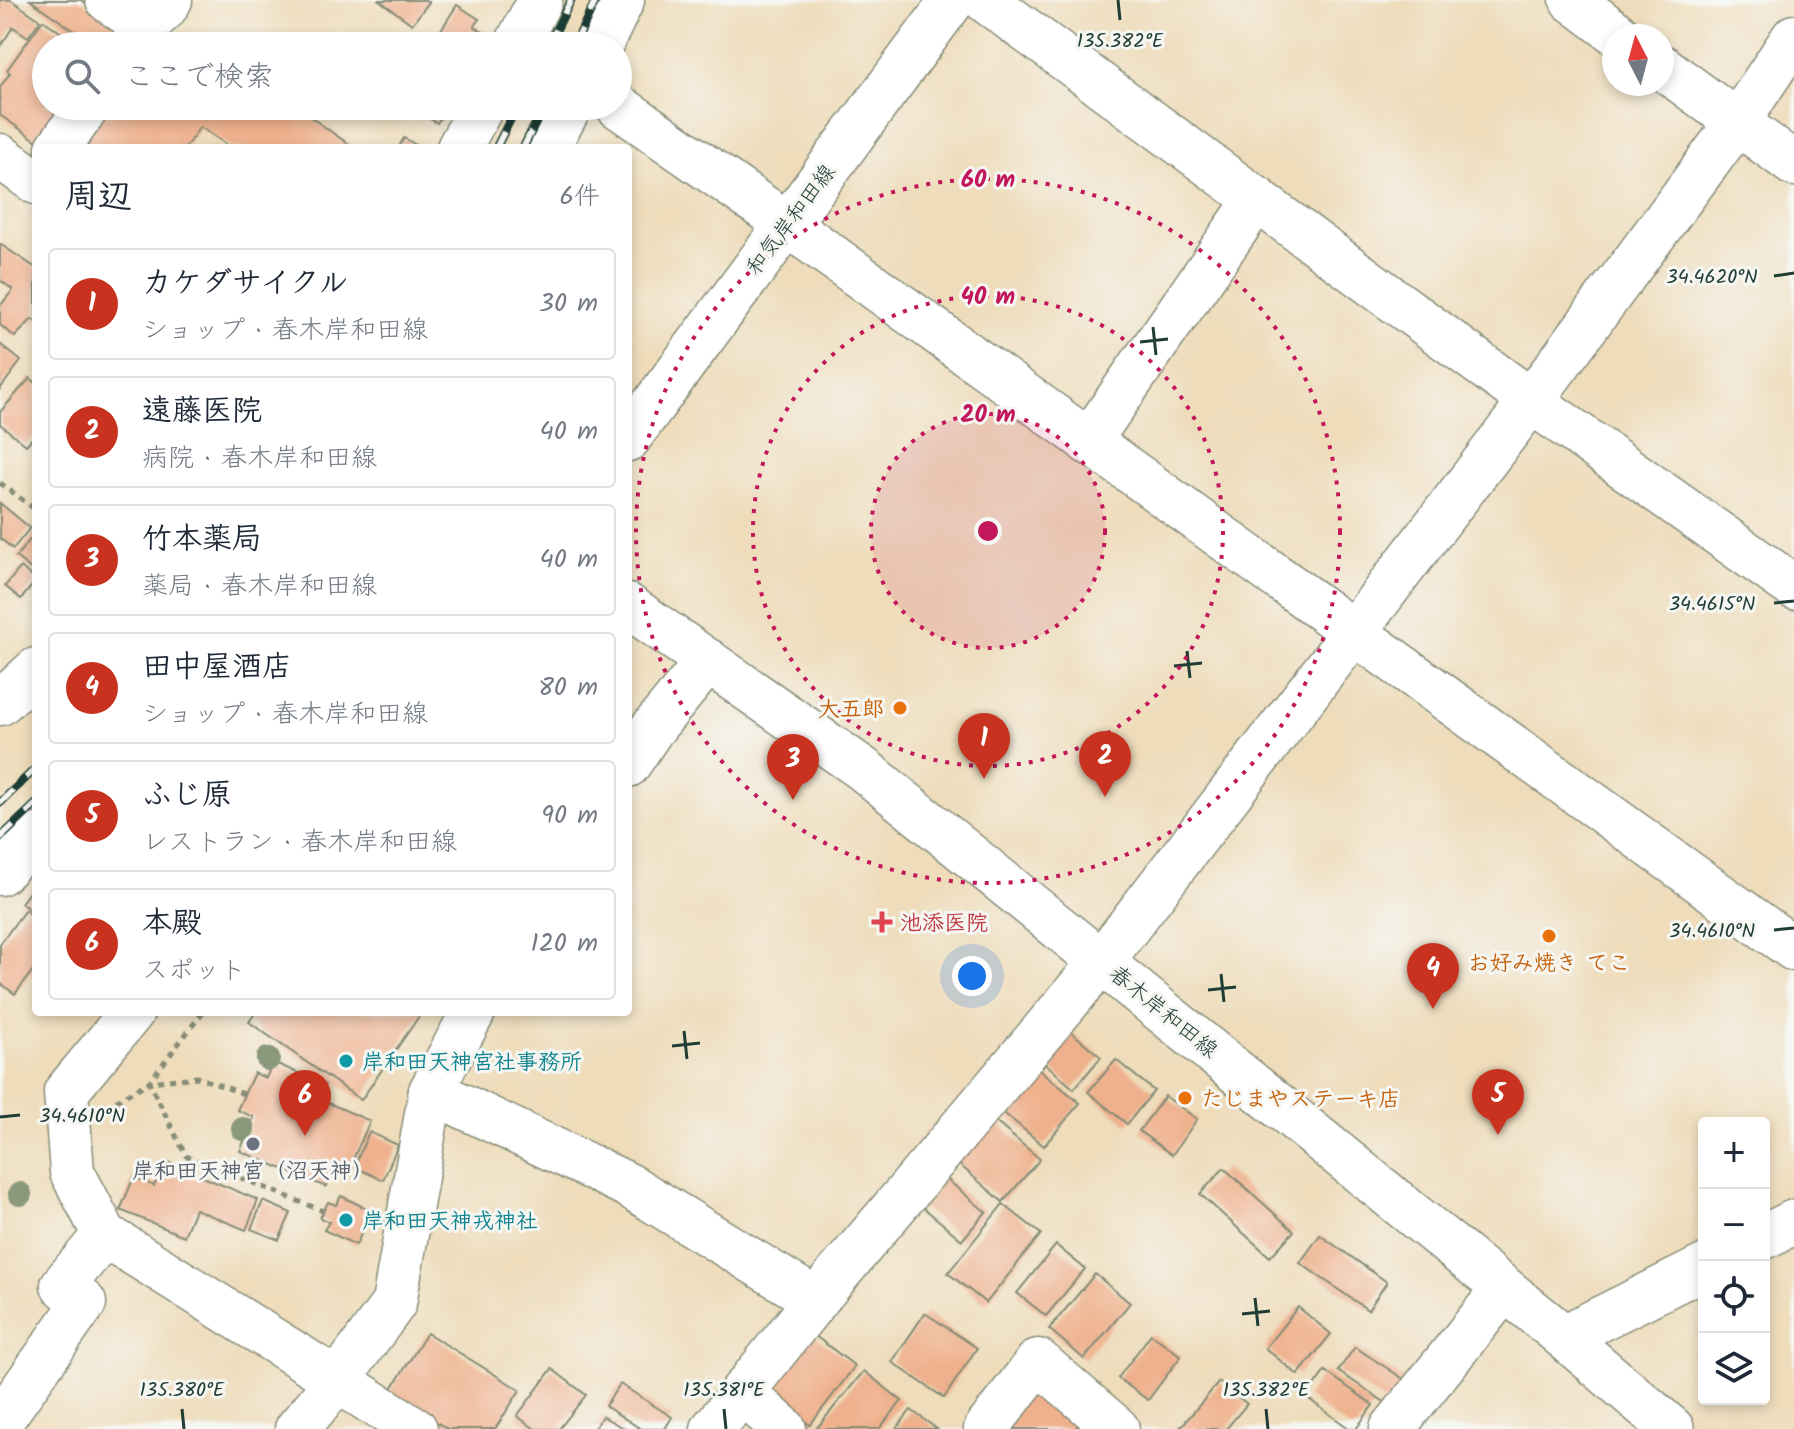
<!DOCTYPE html>
<html lang="ja">
<head>
<meta charset="utf-8">
<style>
  :root { --surface:#fff; --page:#f6f6f7; --text:#1f2937; --muted:#747a83; --line:#e0e1e3; --accent:#c8321e }
  body { margin:0; font-family:Kalam,"Klee One",sans-serif; background:var(--page); color:var(--text) }
  .controls { position:absolute; right:24px; bottom:24px; display:grid; overflow:hidden; border-radius:8px; box-shadow:0 4px 12px #0003 }
  .controls button { width:72px; height:72px; display:grid; place-items:center; padding:0; border:0; border-bottom:2px solid var(--line); background:var(--surface); color:var(--text); font:40px sans-serif }
  .compass { position:absolute; left:1602px; top:24px; width:72px; height:72px; border-radius:50%; background:var(--surface); box-shadow:0 4px 12px #0003; rotate:354deg }
  .you { position:absolute; left:972px; top:976px; width:28px; height:28px; margin:-20px; border:6px solid #fff; border-radius:50%; background:#1a73e8; box-shadow:0 0 0 12px #1a73e833 }
  .badge { display:grid; place-items:center; width:52px; height:52px; border-radius:50%; background:var(--accent); color:#fff; font-size:26px; font-weight:700 }
  .pin { position:absolute; translate:-50% -66px; filter:drop-shadow(0 2px 4px #0008) }
  .pin::after { content:''; position:absolute; top:42px; width:28px; height:24px; background:inherit; clip-path:polygon(0 0,100% 0,50% 100%) }
  .list { margin:0; padding:0; list-style:none }
  h2 { display:flex; justify-content:space-between; align-items:center; height:104px; margin:0; padding:0 32px; font-size:34px }
  h2 small { font-size:26px; font-weight:400; color:var(--muted) }
  .list li { display:grid; grid-template-columns:52px 1fr auto; gap:24px; align-items:center; box-sizing:border-box; height:112px; margin:0 16px 16px; padding:0 16px; border:2px solid var(--line); border-radius:8px }
  .list b { display:block; font-size:30px; white-space:nowrap }
  .list p { margin:0; font-size:26px; white-space:nowrap; color:var(--muted) }
  .list em { font-size:26px; font-style:normal; color:var(--muted) }
  .icon { flex:none; width:44px; height:44px; fill:none; stroke:currentColor; stroke-width:2; stroke-linecap:round; stroke-linejoin:round }
  .map { position:relative; flex:none; width:1794px; height:1429px; overflow:hidden }
  .search { position:absolute; background:var(--surface); box-shadow:0 4px 12px #0003; left:32px; top:32px; width:600px; height:88px; display:flex; align-items:center; gap:20px; box-sizing:border-box; padding:0 28px; border-radius:44px; color:var(--muted); font-size:30px }
  .panel { position:absolute; background:var(--surface); box-shadow:0 4px 12px #0003; left:32px; top:144px; width:600px; height:872px; border-radius:8px }
  .map>svg:first-child { display:block }
  .building { fill:#efb18d }
  .lines { fill:none; stroke-linecap:round; stroke-linejoin:round }
  .minor-casing { stroke:#868c77; stroke-width:47 }
  .major-casing { stroke:#868c77; stroke-width:47 }
  .path { stroke:#868c77; stroke-width:5; stroke-dasharray:6 6; stroke-linecap:butt }
  .minor { stroke:#fff; stroke-width:44 }
  .major { stroke:#fff; stroke-width:44 }
  .rail-casing { stroke:#1f3d34; stroke-width:9 }
  .rail { stroke:#f6f6f2; stroke-width:6; stroke-dasharray:18; stroke-linecap:butt }
  .tree { fill:#8a987c }
  .ticks { fill:none; stroke:#1f3d34; stroke-width:3 }
  .ring { fill:none; stroke:#c2185b; stroke-width:4; stroke-dasharray:4 8 }
  .food-dot { fill:#e8710a; stroke:#f6f6f2; stroke-width:3 }
  .health-dot { fill:#e0444e; stroke:#f6f6f2; stroke-width:3 }
  .culture-dot { fill:#0f9aa8; stroke:#f6f6f2; stroke-width:3 }
  .worship-dot { fill:#6b7280; stroke:#f6f6f2; stroke-width:3 }
  .labels { text-anchor:middle; stroke-width:6; stroke-linejoin:round; paint-order:stroke }
  .street-label { font-size:22px; fill:#1f3d34; stroke:#f6f6f2 }
  .food-label { font-size:22px; font-weight:bold; fill:#c56008; stroke:#f6f6f2; text-anchor:end }
  .health-label { font-size:22px; font-weight:bold; fill:#be3a42; stroke:#f6f6f2; text-anchor:start }
  .culture-label { font-size:22px; font-weight:bold; fill:#0d838f; stroke:#f6f6f2; text-anchor:start }
  .worship-label { font-size:22px; font-weight:bold; fill:#5b616d; stroke:#f6f6f2 }
  .ticks-label { font-size:20px; text-anchor:middle; fill:#1f3d34; stroke:#f6f6f2; stroke-width:6; stroke-linejoin:round; paint-order:stroke }
  .centre { fill:#c2185b; stroke:#f6f6f2; stroke-width:4 }
  .ring-label { font-size:24px; text-anchor:middle; font-weight:bold; fill:#c2185b; stroke:#f6f6f2; stroke-width:6; stroke-linejoin:round; paint-order:stroke }
</style>
</head>
<body>
<div class="map">
<svg width="1794" height="1429" viewBox="0 0 1794 1429">
  <rect width="100%" height="100%" fill="#f6f6f2"/>
  <filter id="ink" filterUnits="userSpaceOnUse"><feTurbulence type="fractalNoise" baseFrequency=".0125" numOctaves="2"/><feDisplacementMap in="SourceGraphic" scale="16" xChannelSelector="R" yChannelSelector="G"/><feConvolveMatrix kernelMatrix="1 2 1 2 8 2 1 2 1" color-interpolation-filters="sRGB"/></filter>
  <filter id="wash" filterUnits="userSpaceOnUse"><feTurbulence type="fractalNoise" baseFrequency=".006" numOctaves="4" result="noise"/><feDisplacementMap in="SourceGraphic" scale="32" xChannelSelector="R" yChannelSelector="G"/><feGaussianBlur stdDeviation="1.8" result="paint"/><feColorMatrix in="noise" values="0 0 0 0 0 0 0 0 0 0 0 0 0 0 0 0 0 1.4 0 .05"/><feComposite in="paint" operator="in"/></filter>
  <g filter="url(#wash)">
    <rect width="100%" height="100%" fill="#eedcba"/>
    <g id="blocks">
      <g class="building">
        <polygon points="0,0 11,0 40,20 28,37 13,27 0,47"/>
        <polygon points="30,0 81,0 125,30 114,46 96,46"/>
        <polygon points="379,0 425,0 429,2 412,24"/>
        <polygon points="457,5 479,19 474,26 483,32 474,46 448,46 436,38"/>
        <polygon points="43,20 80,46 46,46 46,106 59,106 72,115 47,148 0,115 0,87 10,73 7,70"/>
        <polygon points="97,106 111,116 119,106 295,106 354,148 232,148 200,127 185,148 71,148"/>
        <polygon points="418,106 448,106 437,123 415,110"/>
        <polygon points="404,138 421,148 398,148"/>
        <polygon points="0,244 36,268 36,322 32,319 15,337 0,325 0,306 13,290 0,280"/>
        <polygon points="0,344 21,361 0,389"/>
        <polygon points="30,378 36,383 36,434 26,445 0,424 0,412"/>
        <polygon points="0,503 30,528 13,549 0,538"/>
        <polygon points="36,532 36,573 16,557"/>
        <polygon points="21,567 36,581 21,599 5,586"/>
        <polygon points="36,883 36,915 21,903"/>
        <polygon points="25,910 36,918 36,966 15,994 0,983 0,944"/>
        <polygon points="256,1012 422,1012 361,1100 249,1022"/>
        <polygon points="1063,1025 1101,1057 1074,1089 1037,1056"/>
        <polygon points="1116,1060 1154,1091 1127,1124 1088,1092"/>
        <polygon points="273,1062 325,1085 319,1099 370,1121 346,1175 334,1170 326,1187 240,1151 254,1117 237,1110 254,1073 266,1078"/>
        <polygon points="1035,1066 1080,1103 1044,1146 999,1109"/>
        <polygon points="1165,1096 1197,1119 1172,1155 1139,1131"/>
        <polygon points="992,1119 1040,1159 1003,1202 955,1161"/>
        <polygon points="369,1132 398,1145 383,1180 354,1167"/>
        <polygon points="165,1161 258,1200 246,1230 195,1209 184,1236 120,1210 134,1177 154,1186"/>
        <polygon points="1224,1168 1294,1231 1270,1257 1200,1194"/>
        <polygon points="943,1176 986,1212 962,1240 919,1204"/>
        <polygon points="341,1196 372,1211 356,1245 324,1230 329,1222 320,1218 328,1202 336,1205"/>
        <polygon points="263,1201 291,1213 279,1240 251,1229"/>
        <polygon points="1003,1204 1041,1234 986,1303 948,1273"/>
        <polygon points="1320,1235 1387,1282 1368,1310 1300,1263"/>
        <polygon points="1056,1245 1085,1269 1046,1316 1017,1293"/>
        <polygon points="1095,1274 1130,1303 1084,1359 1049,1329"/>
        <polygon points="1298,1307 1331,1334 1298,1375 1265,1348"/>
        <polygon points="925,1313 977,1348 944,1398 892,1362"/>
        <polygon points="810,1332 855,1366 810,1425 765,1391"/>
        <polygon points="427,1333 520,1390 495,1429 448,1429 389,1393"/>
        <polygon points="1151,1334 1181,1356 1148,1400 1118,1378"/>
        <polygon points="1355,1347 1405,1380 1389,1405 1338,1371"/>
        <polygon points="552,1369 586,1395 559,1429 535,1429 517,1416"/>
        <polygon points="864,1371 902,1401 879,1429 816,1429"/>
        <polygon points="1325,1371 1373,1405 1356,1429 1350,1429 1306,1397"/>
        <polygon points="1219,1382 1247,1404 1226,1429 1179,1429"/>
        <polygon points="620,1384 672,1417 665,1429 641,1429 605,1406"/>
        <polygon points="1035,1385 1081,1421 1075,1429 1001,1429"/>
        <polygon points="911,1410 937,1429 896,1429"/>
        <polygon points="602,1416 625,1429 594,1429"/>
      </g>
    </g>
  </g>
  <g filter="url(#ink)">
    <use href="#blocks" fill-opacity="0" stroke="#868c77" stroke-width="2"/>
    <g class="lines">
      <g class="minor-casing">
        <g id="minor">
          <polyline points="108,0 145,26"/>
          <polyline points="985,0 1531,401 1794,587"/>
          <polyline points="1572,0 1620,36"/>
          <polyline points="131,46 145,26 164,9 170,0"/>
          <polyline points="516,46 540,0"/>
          <polyline points="600,46 622,0"/>
          <polyline points="1662,67 1794,164"/>
          <polyline points="618,106 787,224 1794,949"/>
          <polyline points="58,148 88,106"/>
          <polyline points="459,148 482,106"/>
          <polyline points="547,148 570,106"/>
          <polyline points="1088,442 1257,199"/>
          <polyline points="0,703 36,670"/>
          <polyline points="628,765 652,729 708,661"/>
          <polyline points="0,873 36,836"/>
          <polyline points="132,1012 66,1092 72,1172 105,1235 415,1429"/>
          <polyline points="431,1091 628,1185 816,1300"/>
          <polyline points="1564,1337 1672,1429"/>
          <polyline points="742,1392 784,1429"/>
          <polyline points="0,1422 84,1303 63,1285 105,1235"/>
          <polyline points="297,1429 338,1380 394,1303 431,1091 473,1012"/>
          <polyline points="713,1429 816,1300 1102,961 1531,401 1737,123 1794,37"/>
          <polyline points="986,1429 1038,1361 1117,1429"/>
          <polyline points="1392,1429 1504,1289"/>
        </g>
      </g>
      <g class="major-casing">
        <g id="major">
          <polyline points="0,156 36,182"/>
          <polyline points="628,439 953,0"/>
          <polyline points="628,606 863,769 1564,1337 1704,1267"/>
          <polyline points="1764,1237 1794,1222"/>
        </g>
      </g>
      <g class="path">
        <polyline points="0,483 36,510"/>
        <polyline points="244,1094 197,1077 149,1082 186,1156 323,1211"/>
        <polyline points="116,1101 149,1082 203,1012"/>
      </g>
      <use href="#minor" class="minor"/>
      <use href="#major" class="major"/>
      <g class="rail-casing">
        <g id="rail">
          <polyline points="548,46 571,0"/>
          <polyline points="574,46 596,0"/>
          <polyline points="496,148 517,106"/>
          <polyline points="523,148 544,106"/>
          <polyline points="0,803 36,768"/>
          <polyline points="0,838 36,804"/>
        </g>
      </g>
      <use href="#rail" class="rail"/>
    </g>
    <g class="tree">
      <circle cx="268" cy="1059" r="12"/>
      <circle cx="243" cy="1129" r="12"/>
      <circle cx="20" cy="1194" r="12"/>
    </g>
  </g>
  <path class="ticks" d="M1118 0 1120 20M1774 276 1794 273M1153 327 1156 355M1140 342 1168 339M1774 603 1794 601M1187 651 1190 678M1174 666 1202 663M1774 930 1794 928M1221 974 1224 1002M1208 990 1236 987M684 1031 687 1059M672 1046 700 1043M0 1117 20 1115M1255 1298 1258 1326M1242 1314 1270 1311M182 1409 184 1429M724 1409 726 1429M1266 1409 1268 1429"/>
  <circle cx="988" cy="531" r="117" fill="#c2185b" fill-opacity=".12"/>
  <g class="ring">
    <circle cx="988" cy="531" r="117"/>
    <circle cx="988" cy="531" r="235"/>
    <circle cx="988" cy="531" r="352"/>
  </g>
  <g class="food-dot">
    <circle cx="900" cy="708" r="8"/>
    <circle cx="1549" cy="936" r="8"/>
    <circle cx="1185" cy="1098" r="8"/>
  </g>
  <path class="health-dot" d="M878 910h8v8h8v8h-8v8h-8v-8h-8v-8h8z"/>
  <g class="culture-dot">
    <circle cx="346" cy="1061" r="8"/>
    <circle cx="346" cy="1220" r="8"/>
  </g>
  <circle class="worship-dot" cx="253" cy="1144" r="8"/>
  <g class="labels">
    <g class="street-label">
      <text transform="translate(790 219) rotate(-53)" y="8">和気岸和田線</text>
      <text transform="translate(1164 1011) rotate(39)" y="8">春木岸和田線</text>
    </g>
    <g class="food-label">
      <text x="884" y="716">大五郎</text>
      <text x="1549" y="970" text-anchor="middle">お好み焼き てこ</text>
      <text x="1201" y="1106" text-anchor="start">たじまやステーキ店</text>
    </g>
    <g class="health-label">
      <text x="900" y="930">池添医院</text>
    </g>
    <g class="culture-label">
      <text x="362" y="1069">岸和田天神宮社事務所</text>
      <text x="362" y="1228">岸和田天神戎神社</text>
    </g>
    <g class="worship-label">
      <text x="253" y="1178">岸和田天神宮（沼天神）</text>
    </g>
  </g>
  <g class="ticks-label">
    <text x="1120" y="47">135.382°E</text>
    <text x="1712" y="283">34.4620°N</text>
    <text x="1712" y="610">34.4615°N</text>
    <text x="1712" y="937">34.4610°N</text>
    <text x="82" y="1122">34.4610°N</text>
    <text x="182" y="1396">135.380°E</text>
    <text x="724" y="1396">135.381°E</text>
    <text x="1266" y="1396">135.382°E</text>
  </g>
  <circle cx="988" cy="531" r="12" class="centre"/>
  <g class="ring-label">
    <text x="988" y="187">60 m</text>
    <text x="988" y="304">40 m</text>
    <text x="988" y="422">20 m</text>
  </g>
</svg>
<div class="controls">
<button>+</button>
<button>−</button>
<button><svg class="icon" aria-label="locate" viewBox="0 0 24 24"><circle cx="12" cy="12" r="6"/><path d="M12 2v4M12 18v4M2 12h4M18 12h4"/></svg></button>
<button><svg class="icon" aria-label="layers" viewBox="0 0 24 24"><path d="M12 4l9 5-9 5-9-5zM3 14l9 5 9-5"/></svg></button>
</div>
<svg class="compass" viewBox="-18 -18 36 36"><path d="M0-13l5 13h-10z" fill="#e53935"/><path d="M0 13l5-13h-10z" fill="#747a83"/></svg>
<div class="you"></div>
<div class="pin badge" style="left:984px;top:779px">1</div>
<div class="pin badge" style="left:1105px;top:797px">2</div>
<div class="pin badge" style="left:793px;top:800px">3</div>
<div class="pin badge" style="left:1433px;top:1009px">4</div>
<div class="pin badge" style="left:1498px;top:1135px">5</div>
<div class="pin badge" style="left:305px;top:1136px">6</div>
<div class="search"><svg class="icon" aria-label="search" viewBox="0 0 24 24"><circle cx="10" cy="10" r="6"/><path d="M15 15l6 6"/></svg>ここで検索</div>
<section class="panel">
<h2>周辺<small>6件</small></h2>
<ul class="list">
<li><span class="badge">1</span><div><b>カケダサイクル</b><p>ショップ · 春木岸和田線</p></div><em>30 m</em></li>
<li><span class="badge">2</span><div><b>遠藤医院</b><p>病院 · 春木岸和田線</p></div><em>40 m</em></li>
<li><span class="badge">3</span><div><b>竹本薬局</b><p>薬局 · 春木岸和田線</p></div><em>40 m</em></li>
<li><span class="badge">4</span><div><b>田中屋酒店</b><p>ショップ · 春木岸和田線</p></div><em>80 m</em></li>
<li><span class="badge">5</span><div><b>ふじ原</b><p>レストラン · 春木岸和田線</p></div><em>90 m</em></li>
<li><span class="badge">6</span><div><b>本殿</b><p>スポット</p></div><em>120 m</em></li>
</ul>
</section>
</div>
</body>
</html>
